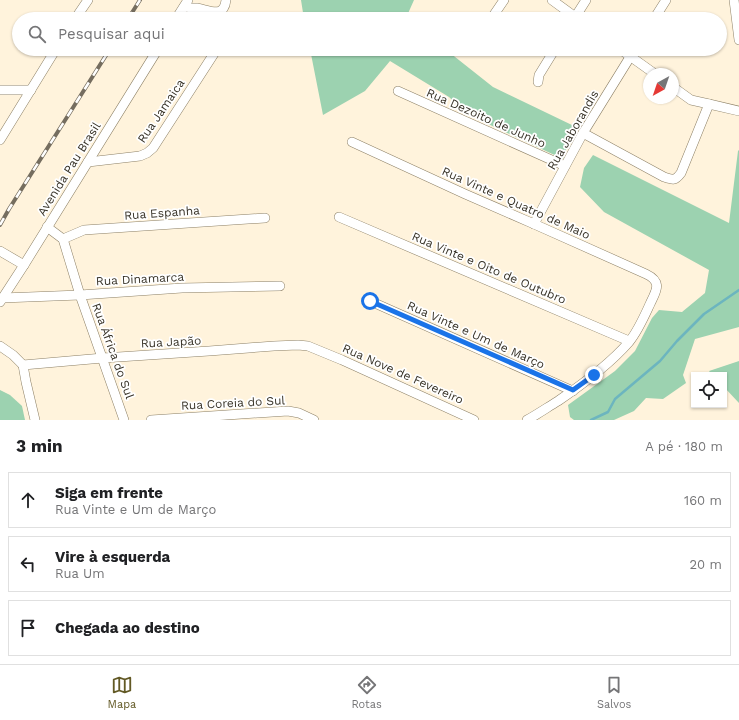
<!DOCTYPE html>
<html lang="pt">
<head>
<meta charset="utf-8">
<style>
  :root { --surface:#fff; --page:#f2f2f2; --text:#202124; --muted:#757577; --line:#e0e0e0; --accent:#625925 }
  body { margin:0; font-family:"Work Sans",sans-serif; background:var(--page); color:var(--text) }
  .controls { position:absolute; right:12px; bottom:12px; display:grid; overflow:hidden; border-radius:0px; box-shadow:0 1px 3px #0004 }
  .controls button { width:36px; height:36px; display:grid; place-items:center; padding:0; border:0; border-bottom:1px solid var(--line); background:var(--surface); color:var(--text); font:20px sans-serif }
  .compass { position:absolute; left:643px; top:68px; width:36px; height:36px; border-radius:50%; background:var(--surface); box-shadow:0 1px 3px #0004; rotate:220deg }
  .stop { position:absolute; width:12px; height:12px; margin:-9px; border:3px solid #1a73e8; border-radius:50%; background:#fff }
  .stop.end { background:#1a73e8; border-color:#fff; box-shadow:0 1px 4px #0008 }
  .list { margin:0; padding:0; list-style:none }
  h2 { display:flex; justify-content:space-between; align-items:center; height:52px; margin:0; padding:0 16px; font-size:17px }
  h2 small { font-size:13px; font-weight:400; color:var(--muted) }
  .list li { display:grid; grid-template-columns:26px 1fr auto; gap:12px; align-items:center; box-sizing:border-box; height:56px; margin:0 8px 8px; padding:0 8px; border:1px solid var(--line); border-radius:0px }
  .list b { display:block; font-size:15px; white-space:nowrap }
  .list p { margin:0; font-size:13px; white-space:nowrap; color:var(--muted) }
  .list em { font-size:13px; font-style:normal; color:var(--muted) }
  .icon { flex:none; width:22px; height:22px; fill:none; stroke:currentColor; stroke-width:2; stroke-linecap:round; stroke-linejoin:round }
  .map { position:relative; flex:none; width:739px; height:420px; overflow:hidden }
  .search { position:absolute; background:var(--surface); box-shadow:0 1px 3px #0004; left:12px; right:12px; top:12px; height:44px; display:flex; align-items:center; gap:10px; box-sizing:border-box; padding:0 14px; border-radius:22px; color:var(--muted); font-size:15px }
  .sheet { height:244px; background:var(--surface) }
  nav { display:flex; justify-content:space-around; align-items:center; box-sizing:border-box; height:56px; border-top:1px solid var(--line); background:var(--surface); font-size:11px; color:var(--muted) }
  nav a { display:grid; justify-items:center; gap:2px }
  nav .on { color:var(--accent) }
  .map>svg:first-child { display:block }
  .forest { fill:#9cd2b0 }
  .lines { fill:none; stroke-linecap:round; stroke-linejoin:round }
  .stream { stroke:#6cb5bf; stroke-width:2.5 }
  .street-casing { stroke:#8d8066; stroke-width:10 }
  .street { stroke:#fff; stroke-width:9 }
  .rail-casing { stroke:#756d5f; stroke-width:4 }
  .rail { stroke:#fff; stroke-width:2.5; stroke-dasharray:8; stroke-linecap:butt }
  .route { stroke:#1a73e8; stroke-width:5 }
  .labels { text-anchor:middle; stroke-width:3.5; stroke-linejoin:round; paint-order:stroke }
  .street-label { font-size:12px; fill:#383328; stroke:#fff }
</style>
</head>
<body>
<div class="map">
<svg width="739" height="420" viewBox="0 0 739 420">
  <rect width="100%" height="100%" fill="#fff3dc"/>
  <g class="forest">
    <polygon points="301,0 414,0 406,18 407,19 304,19"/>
    <polygon points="310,49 445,49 493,87 574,126 563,159 467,114 449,97 390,61 365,91 323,115"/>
    <polygon points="739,150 739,327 695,339 683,375 686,383 663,399 646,398 634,411 614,420 574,420 570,417 568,405 615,371 635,351 652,318 659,310 682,312 705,293 709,270 604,212 580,187 584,168 593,155 729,223 738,151"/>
    <polygon points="739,361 739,403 724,387 724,375 712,375 709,371"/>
    <polygon points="0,390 10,395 22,406 25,420 0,420"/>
  </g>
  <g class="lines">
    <polyline class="stream" points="591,420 608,412 615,399 660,361 677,341 704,314 739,290"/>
    <g class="street-casing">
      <g id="street">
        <polyline points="552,0 578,19"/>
        <polyline points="734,0 739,40"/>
        <path d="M184 7C188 8 193 8 197 8 209 10 224 19 226 0"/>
        <polyline points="75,19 88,0"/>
        <polyline points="176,19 188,0"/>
        <polyline points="491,19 504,0"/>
        <polyline points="574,19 586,0"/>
        <polyline points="654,19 666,0"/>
        <polyline points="620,49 655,74"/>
        <polyline points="538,82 539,75 555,49"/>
        <polyline points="673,87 691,100 709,104 739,111"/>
        <polyline points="0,90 31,90"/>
        <polyline points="398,91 565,166"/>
        <path d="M583 133 664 177C673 180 675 181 681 173L709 104"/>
        <polyline points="0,140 56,49"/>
        <path d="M352 142 465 194 534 224 646 274C663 282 656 291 650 304 644 317 638 331 629 342 609 365 583 384 558 401 548 407 538 414 527 420"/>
        <polyline points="88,162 140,156 147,153 153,148 215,52"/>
        <polyline points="339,217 629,341"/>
        <polyline points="534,224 583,133 635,49"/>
        <polyline points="47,227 63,239 80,295 124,420"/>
        <polyline points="63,239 84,230 265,218"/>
        <polyline points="0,251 24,265"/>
        <polyline points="2,298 80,295 182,288 280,286"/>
        <polyline points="370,301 573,391"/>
        <polyline points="0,302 24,265 158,49"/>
        <polyline points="0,346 13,355 23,365 26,382 35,420"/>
        <polyline points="23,365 103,358 209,351 274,346 298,345 308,346 342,360 474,420"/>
        <polyline points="151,420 288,411 299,413 314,420"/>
      </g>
    </g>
    <use href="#street" class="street"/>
    <g class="rail-casing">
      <g id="rail">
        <polyline points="128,19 140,0"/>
        <polyline points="0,225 9,209 110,49"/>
      </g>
    </g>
    <use href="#rail" class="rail"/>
  </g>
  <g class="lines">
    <polyline class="route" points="370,301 573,390 594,375"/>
  </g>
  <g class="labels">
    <g class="street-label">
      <text transform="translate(161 111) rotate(-56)" y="4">Rua Jamaica</text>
      <text transform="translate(486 118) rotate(24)" y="4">Rua Dezoito de Junho</text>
      <text transform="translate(573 130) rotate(-60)" y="4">Rua Jaborandis</text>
      <text transform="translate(69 169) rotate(-58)" y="4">Avenida Pau Brasil</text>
      <text transform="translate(516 203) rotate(24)" y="4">Rua Vinte e Quatro de Maio</text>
      <text transform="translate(162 213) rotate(-4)" y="4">Rua Espanha</text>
      <text transform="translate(489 268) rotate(23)" y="4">Rua Vinte e Oito de Outubro</text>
      <text transform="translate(140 279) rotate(-3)" y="4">Rua Dinamarca</text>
      <text transform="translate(476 335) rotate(24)" y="4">Rua Vinte e Um de Março</text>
      <text transform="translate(171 342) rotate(-3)" y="4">Rua Japão</text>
      <text transform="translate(113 351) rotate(70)" y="4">Rua África do Sul</text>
      <text transform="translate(403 374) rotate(24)" y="4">Rua Nove de Fevereiro</text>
      <text transform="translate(233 403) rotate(-3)" y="4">Rua Coreia do Sul</text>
    </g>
  </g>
</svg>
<div class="controls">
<button><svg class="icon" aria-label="locate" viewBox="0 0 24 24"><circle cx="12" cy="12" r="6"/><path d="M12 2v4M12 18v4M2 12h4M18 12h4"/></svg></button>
</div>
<svg class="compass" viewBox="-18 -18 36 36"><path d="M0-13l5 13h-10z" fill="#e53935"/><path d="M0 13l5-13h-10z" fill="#757577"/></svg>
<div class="stop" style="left:370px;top:301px"></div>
<div class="stop end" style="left:594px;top:375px"></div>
<div class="search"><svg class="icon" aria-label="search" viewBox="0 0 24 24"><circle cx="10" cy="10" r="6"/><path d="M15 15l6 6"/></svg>Pesquisar aqui</div>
</div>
<section class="sheet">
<h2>3 min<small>A pé · 180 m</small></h2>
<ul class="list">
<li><svg class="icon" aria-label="ahead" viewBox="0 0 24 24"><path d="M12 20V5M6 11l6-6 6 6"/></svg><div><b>Siga em frente</b><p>Rua Vinte e Um de Março</p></div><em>160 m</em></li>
<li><svg class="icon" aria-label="left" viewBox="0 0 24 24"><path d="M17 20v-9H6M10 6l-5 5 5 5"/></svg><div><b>Vire à esquerda</b><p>Rua Um</p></div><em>20 m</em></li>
<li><svg class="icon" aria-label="arrive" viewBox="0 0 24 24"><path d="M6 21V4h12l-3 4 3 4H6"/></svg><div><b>Chegada ao destino</b></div></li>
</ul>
</section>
<nav>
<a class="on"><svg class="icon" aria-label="map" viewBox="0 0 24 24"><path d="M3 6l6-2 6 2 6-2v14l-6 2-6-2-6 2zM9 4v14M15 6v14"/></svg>Mapa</a>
<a><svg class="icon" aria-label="directions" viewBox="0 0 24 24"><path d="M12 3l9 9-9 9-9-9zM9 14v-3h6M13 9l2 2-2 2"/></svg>Rotas</a>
<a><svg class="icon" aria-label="saved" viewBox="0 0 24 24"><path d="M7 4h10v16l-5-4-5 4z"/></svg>Salvos</a>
</nav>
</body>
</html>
